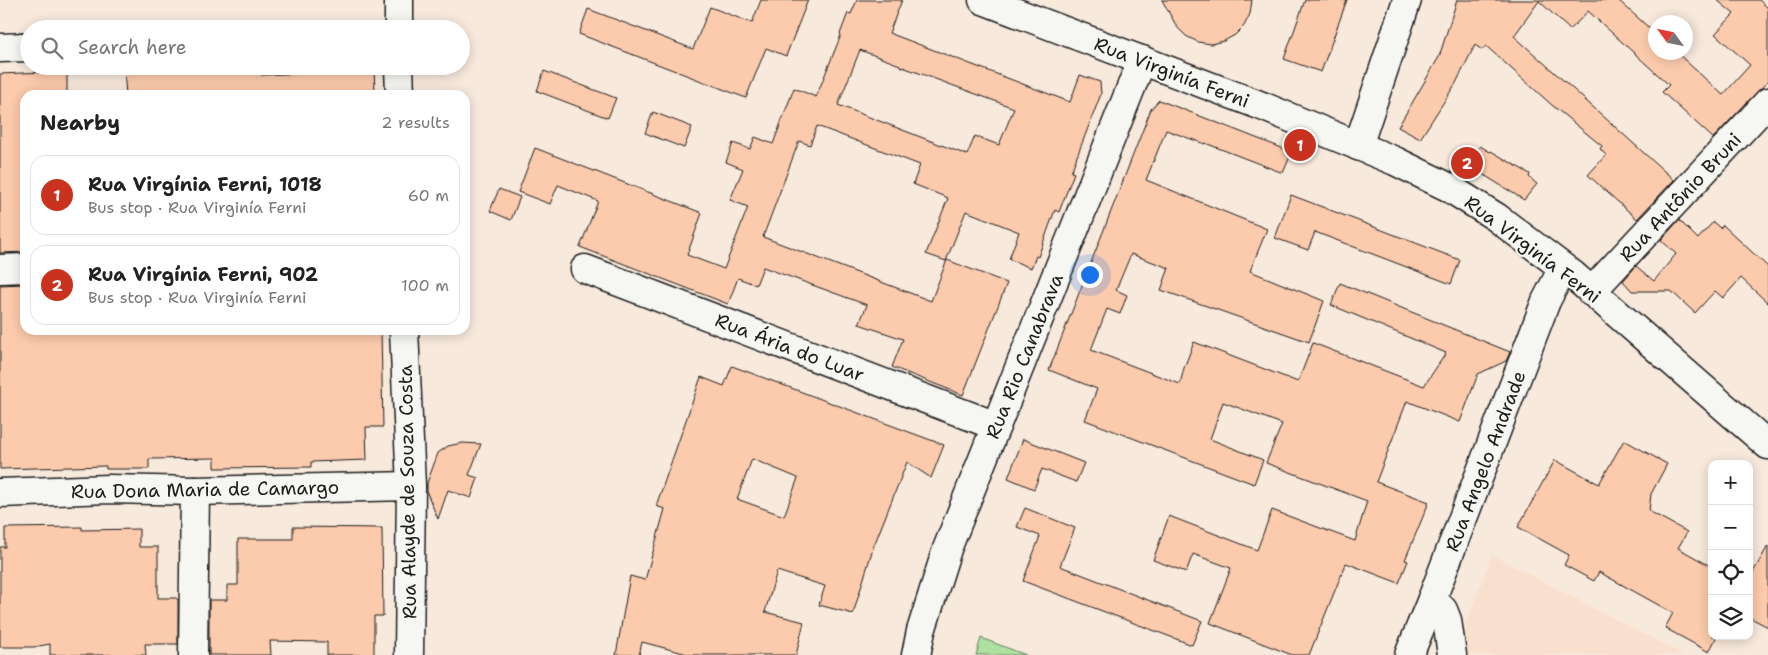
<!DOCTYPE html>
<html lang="en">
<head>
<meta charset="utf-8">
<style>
  :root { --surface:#fff; --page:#f6f6f6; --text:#222; --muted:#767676; --line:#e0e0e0; --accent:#c8321e }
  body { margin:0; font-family:"Shantell Sans",sans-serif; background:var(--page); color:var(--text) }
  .controls { position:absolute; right:15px; bottom:15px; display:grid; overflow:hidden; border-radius:10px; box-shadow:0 2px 12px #0003 }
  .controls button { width:45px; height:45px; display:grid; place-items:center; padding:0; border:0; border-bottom:1px solid var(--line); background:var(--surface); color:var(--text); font:25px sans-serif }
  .compass { position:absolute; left:1648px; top:15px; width:45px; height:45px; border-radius:50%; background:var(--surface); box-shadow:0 2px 12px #0003; rotate:303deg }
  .you { position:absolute; left:1089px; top:274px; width:18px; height:18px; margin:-12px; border:4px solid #fff; border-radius:50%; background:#1a73e8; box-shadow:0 0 0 8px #1a73e833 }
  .badge { display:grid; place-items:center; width:32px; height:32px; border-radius:50%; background:var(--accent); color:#fff; font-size:16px; font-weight:700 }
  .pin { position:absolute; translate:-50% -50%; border:2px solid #fff; box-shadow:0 1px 5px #0006 }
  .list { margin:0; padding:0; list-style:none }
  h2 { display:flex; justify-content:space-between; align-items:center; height:65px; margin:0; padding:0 20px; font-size:21px }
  h2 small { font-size:16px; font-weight:400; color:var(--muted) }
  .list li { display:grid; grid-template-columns:32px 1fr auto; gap:15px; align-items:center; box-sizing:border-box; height:80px; margin:0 10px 10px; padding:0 10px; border:1px solid var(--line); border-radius:15px }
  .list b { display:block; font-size:19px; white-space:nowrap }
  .list p { margin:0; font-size:16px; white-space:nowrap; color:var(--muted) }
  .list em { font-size:16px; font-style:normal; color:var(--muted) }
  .icon { flex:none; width:28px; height:28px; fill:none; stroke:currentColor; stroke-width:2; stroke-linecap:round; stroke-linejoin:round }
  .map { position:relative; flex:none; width:1768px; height:655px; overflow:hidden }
  .search { position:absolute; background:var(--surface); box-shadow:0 2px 12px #0003; left:20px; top:20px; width:450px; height:55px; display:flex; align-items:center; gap:12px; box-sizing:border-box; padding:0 18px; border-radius:28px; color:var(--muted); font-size:19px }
  .panel { position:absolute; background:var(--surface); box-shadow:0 2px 12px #0003; left:20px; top:90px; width:450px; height:245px; border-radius:15px }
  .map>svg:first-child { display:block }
  .built { fill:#f9e0ce }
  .green { fill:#ade1a2; stroke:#647e5f }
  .building { fill:#fccaac; stroke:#1c1c1c; fill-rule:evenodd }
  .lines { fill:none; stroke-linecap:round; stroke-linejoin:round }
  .street-casing { stroke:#1c1c1c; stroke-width:31 }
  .secondary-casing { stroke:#1c1c1c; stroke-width:31 }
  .street { stroke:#f6f6f2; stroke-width:28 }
  .secondary { stroke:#f6f6f2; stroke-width:28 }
  .labels { text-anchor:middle; stroke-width:4; stroke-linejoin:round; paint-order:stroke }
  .street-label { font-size:19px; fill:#1c1c1c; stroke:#f6f6f2 }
</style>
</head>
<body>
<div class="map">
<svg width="1768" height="655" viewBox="0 0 1768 655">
  <rect width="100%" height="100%" fill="#f8e9dd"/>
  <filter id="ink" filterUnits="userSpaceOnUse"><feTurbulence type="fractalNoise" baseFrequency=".02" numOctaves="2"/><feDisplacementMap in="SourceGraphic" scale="10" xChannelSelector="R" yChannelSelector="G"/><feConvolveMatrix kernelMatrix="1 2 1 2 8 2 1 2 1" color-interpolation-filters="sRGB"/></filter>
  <g filter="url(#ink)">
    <polygon class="built" points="1492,555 1684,655 1464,655 1466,623"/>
    <polygon class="green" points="981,638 1026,655 976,655"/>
    <g class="building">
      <polygon points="761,0 808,0 786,56 766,48 746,98 579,34 588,9 693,49 710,7 752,23"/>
      <path d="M857 0H902L889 33 1070 102 1080 75 1100 82 1101 94 1071 172 1074 173 1059 212 1055 210 1038 257 1036 256 1031 268 1009 259 1019 232 966 211 946 261 926 254 948 198 913 184 920 165 817 126 810 145 799 141 763 237 931 301 947 260 1007 283 963 395 892 367 903 339 859 324 867 305 763 267 756 285 738 278 728 304 580 247 598 201 558 185 550 204 518 192 535 148 702 213 687 255 724 269 748 207 730 200 743 169 726 162 733 143 750 149 755 137 773 144 794 88 816 97 841 35 840 34 848 13 851 14ZM860 50 900 65V66L1014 108 999 145 975 136 967 155 838 105Z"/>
      <polygon points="1162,0 1252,0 1250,14 1244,26 1235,35 1224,41 1211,44 1198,42 1186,36 1177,27"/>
      <polygon points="1305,0 1347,0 1321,72 1284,59"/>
      <polygon points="1457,0 1618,0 1656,34 1656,52 1676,52 1723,95 1750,65 1715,34 1734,14 1717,0 1759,0 1768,8 1768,81 1713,138 1662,92 1669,85 1588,11 1570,30 1539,1 1514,36 1674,180 1637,219 1588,175 1606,155 1600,149 1602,146 1553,106 1486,46 1482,50 1475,45 1456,83 1420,139 1398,127 1439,57"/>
      <polygon points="328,66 374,66 375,95 126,95 124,70 205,68 206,72 261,70 261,75 329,72"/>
      <polygon points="67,71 67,95 25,95 25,252 0,253 0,74"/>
      <polygon points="544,71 616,98 608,118 537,91"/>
      <polygon points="1159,100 1292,152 1283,173 1205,143 1205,144 1166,130 1146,180 1267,229 1250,271 1324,301 1309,342 1161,290 1169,268 1131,254 1116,290 1127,295 1120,314 1107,309 1091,350 1180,384 1184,368 1194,342 1298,382 1313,343 1424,386 1446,353 1331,305 1340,283 1510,352 1506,361 1478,374 1460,422 1407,401 1376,482 1429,502 1405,560 1408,561 1399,583 1346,563 1309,655 1292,655 1210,623 1231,568 1193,554 1186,572 1153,560 1169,516 1257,550 1272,510 1355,541 1367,501 1266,463 1282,424 1223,402 1210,439 1263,460 1254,484 1085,420 1097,389 1049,370 1151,109"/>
      <polygon points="653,112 692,127 684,148 645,133"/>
      <polygon points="1480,146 1490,152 1491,151 1530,174 1529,177 1537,184 1524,200 1468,165"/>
      <polygon points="499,189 520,197 511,220 490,211"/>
      <polygon points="1291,195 1460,260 1451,284 1315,232 1308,250 1275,238"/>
      <polygon points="1679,220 1698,239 1713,222 1720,228 1723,225 1768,267 1768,303 1741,278 1723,298 1715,291 1695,313 1671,291 1632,291 1623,281 1636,266 1654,281 1676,254 1661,240"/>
      <polygon points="25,284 25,330 381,330 383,427 366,427 367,460 311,462 311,467 215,468 215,458 149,459 149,469 106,469 106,466 0,469 0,285"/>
      <path d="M732 366 944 445 931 478 907 462 873 548 853 614 819 605 825 586 777 571 765 612 804 622 796 655H691L642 642 639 655H616L630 576 645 580 665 509 656 506 701 377 724 386ZM752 459 798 478 784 516 737 499Z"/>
      <polygon points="1023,439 1084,463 1076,482 1042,469 1034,489 1008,478"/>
      <polygon points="1624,440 1667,464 1651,494 1649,511 1687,532 1678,548 1712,567 1712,636 1717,636 1709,652 1665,628 1673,613 1599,572 1594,581 1564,565 1569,555 1518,527 1555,460 1599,484"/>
      <polygon points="462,443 481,444 469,475 478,478 471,498 448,490 438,519 427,493 427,483 438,453 448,446"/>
      <polygon points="1025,508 1075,528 1060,566 1202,621 1192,645 1023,581 1040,536 1017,527"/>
      <polygon points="82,527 82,530 139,529 139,547 158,547 158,598 176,598 178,600 178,644 145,644 146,655 50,655 50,644 34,647 0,647 0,547 5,547 5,528"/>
      <polygon points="293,527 382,528 383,616 374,616 374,655 327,655 327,642 270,641 271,655 209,655 209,600 227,600 227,585 238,585 238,539 293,539"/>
      <polygon points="1768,546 1768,627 1749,617 1749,579"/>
    </g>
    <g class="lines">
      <g class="street-casing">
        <g id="street">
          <polyline points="399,0 399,29"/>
          <polyline points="0,48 29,47"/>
          <polyline points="399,66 400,95"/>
          <polyline points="1358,146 1407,0"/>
          <polyline points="0,269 25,268"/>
          <polyline points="585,269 996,426"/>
          <polyline points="1591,292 1768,102"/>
          <polyline points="404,330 411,486 409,655"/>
          <polyline points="0,493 109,489 195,491 411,486"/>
          <polyline points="1432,599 1443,610 1447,620 1452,655"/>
          <polyline points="193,655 195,491"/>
          <polyline points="916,655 921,631 947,549 1142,60"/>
          <polyline points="1409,655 1432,599 1546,301 1563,268"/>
        </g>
      </g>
      <g class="secondary-casing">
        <polyline id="secondary" points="983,0 1262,106 1395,161 1448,187 1496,217 1573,275 1768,445"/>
      </g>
      <use href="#street" class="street"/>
      <use href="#secondary" class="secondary"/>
    </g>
  </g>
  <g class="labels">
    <g class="street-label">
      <text transform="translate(1172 72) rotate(21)" y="7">Rua Virginía Ferni</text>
      <text transform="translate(1680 197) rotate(-47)" y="7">Rua Antônio Bruni</text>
      <text transform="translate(1533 249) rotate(37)" y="7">Rua Virginía Ferni</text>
      <text transform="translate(790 347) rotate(21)" y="7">Rua Ária do Luar</text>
      <text transform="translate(1024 356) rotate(-68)" y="7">Rua Rio Canabrava</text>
      <text transform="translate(1485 461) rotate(-69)" y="7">Rua Angelo Andrade</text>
      <text transform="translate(205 489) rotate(-1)" y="7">Rua Dona Maria de Camargo</text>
      <text transform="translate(407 492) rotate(-91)" y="7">Rua Alayde de Souza Costa</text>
    </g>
  </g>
</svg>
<div class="controls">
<button>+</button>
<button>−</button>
<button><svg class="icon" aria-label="locate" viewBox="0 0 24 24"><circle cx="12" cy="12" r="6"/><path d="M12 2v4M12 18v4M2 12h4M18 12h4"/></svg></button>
<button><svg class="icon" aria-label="layers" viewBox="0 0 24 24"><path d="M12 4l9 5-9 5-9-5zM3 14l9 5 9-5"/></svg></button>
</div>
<svg class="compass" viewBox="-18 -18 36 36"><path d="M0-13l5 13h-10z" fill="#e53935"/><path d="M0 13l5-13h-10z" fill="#767676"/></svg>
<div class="you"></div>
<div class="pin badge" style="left:1300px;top:145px">1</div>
<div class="pin badge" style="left:1467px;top:163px">2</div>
<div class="search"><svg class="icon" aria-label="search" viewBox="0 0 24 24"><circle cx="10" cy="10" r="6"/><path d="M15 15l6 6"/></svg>Search here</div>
<section class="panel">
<h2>Nearby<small>2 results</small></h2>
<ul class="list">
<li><span class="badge">1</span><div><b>Rua Virgínia Ferni, 1018</b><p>Bus stop · Rua Virginía Ferni</p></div><em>60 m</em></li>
<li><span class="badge">2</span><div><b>Rua Virgínia Ferni, 902</b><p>Bus stop · Rua Virginía Ferni</p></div><em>100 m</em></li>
</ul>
</section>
</div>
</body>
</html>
